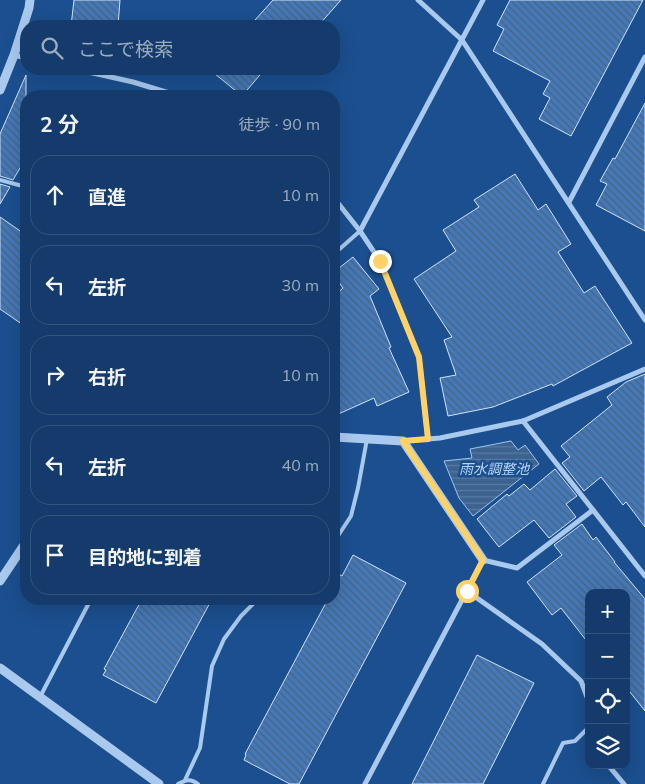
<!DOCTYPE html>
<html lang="ja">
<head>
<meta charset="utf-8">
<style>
  :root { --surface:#143b6b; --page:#1d4271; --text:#f1f3f6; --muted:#9dadc1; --line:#33557e }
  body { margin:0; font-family:Mulish,"Noto Sans JP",sans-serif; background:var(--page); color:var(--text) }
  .controls { position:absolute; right:15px; bottom:15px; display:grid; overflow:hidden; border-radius:10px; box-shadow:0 5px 20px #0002 }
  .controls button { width:45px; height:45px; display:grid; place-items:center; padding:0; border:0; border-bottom:1px solid var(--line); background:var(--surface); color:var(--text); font:25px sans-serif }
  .stop { position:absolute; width:15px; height:15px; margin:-11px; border:4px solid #ffd166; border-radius:50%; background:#fff }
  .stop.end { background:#ffd166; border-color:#fff; box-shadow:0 1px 5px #0008 }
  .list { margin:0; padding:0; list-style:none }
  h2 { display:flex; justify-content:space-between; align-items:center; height:65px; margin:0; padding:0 20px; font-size:21px }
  h2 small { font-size:16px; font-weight:400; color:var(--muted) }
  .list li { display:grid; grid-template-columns:32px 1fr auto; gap:15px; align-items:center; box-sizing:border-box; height:80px; margin:0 10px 10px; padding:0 10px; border:1px solid var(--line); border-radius:20px }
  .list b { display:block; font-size:19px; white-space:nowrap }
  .list em { font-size:16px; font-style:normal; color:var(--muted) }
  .icon { flex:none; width:28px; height:28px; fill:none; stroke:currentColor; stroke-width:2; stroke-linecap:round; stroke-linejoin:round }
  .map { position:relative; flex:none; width:645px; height:784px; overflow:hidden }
  .search { position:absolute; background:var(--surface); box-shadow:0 5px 20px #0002; left:20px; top:20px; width:320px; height:55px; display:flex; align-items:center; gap:12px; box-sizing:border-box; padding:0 18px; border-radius:20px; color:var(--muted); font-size:19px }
  .panel { position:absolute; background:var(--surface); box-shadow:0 5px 20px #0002; left:20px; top:90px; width:320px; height:515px; border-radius:20px }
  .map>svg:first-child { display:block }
  .water { fill:url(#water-rules); stroke:#9cc4f0 }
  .building { fill:url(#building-back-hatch); stroke:#cfe3fa }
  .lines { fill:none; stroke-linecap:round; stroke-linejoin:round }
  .service { stroke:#a9c9ee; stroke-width:4 }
  .minor { stroke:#a9c9ee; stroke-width:5 }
  .tertiary { stroke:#a9c9ee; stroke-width:9 }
  .route { stroke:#ffd166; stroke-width:6 }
  .labels { text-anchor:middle; stroke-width:5; stroke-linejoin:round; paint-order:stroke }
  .water-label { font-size:14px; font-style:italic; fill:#b5d3f5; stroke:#1b4f8f }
</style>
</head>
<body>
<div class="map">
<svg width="645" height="784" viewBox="0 0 645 784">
  <defs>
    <pattern id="water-rules" width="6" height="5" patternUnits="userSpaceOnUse" patternTransform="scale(1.25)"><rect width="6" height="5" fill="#3c6290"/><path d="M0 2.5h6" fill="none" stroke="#597aa1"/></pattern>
    <pattern id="building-back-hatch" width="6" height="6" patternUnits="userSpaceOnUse" patternTransform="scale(1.25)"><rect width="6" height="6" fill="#4478b7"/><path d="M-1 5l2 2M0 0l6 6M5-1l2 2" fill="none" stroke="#486282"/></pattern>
  </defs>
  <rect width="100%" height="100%" fill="#1b4f8f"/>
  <polygon class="water" points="511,441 518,450 525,445 539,464 473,516 459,498 444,461 472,458 470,449"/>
  <g class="building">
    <polygon points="74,0 120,0 118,26 71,26"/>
    <polygon points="273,0 341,0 318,26 262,26 255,20"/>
    <polygon points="510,0 643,0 571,136 539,119 550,98 543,94 550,81 493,51 504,29 497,25"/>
    <polygon points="209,69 265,69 242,96"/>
    <polygon points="26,75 26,171 20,168 13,180 0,176 0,134"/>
    <polygon points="645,103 645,231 596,205 607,184 600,181 613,158 615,159"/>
    <polygon points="515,174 538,210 546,204 571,244 558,252 584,293 595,286 632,343 553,386 552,384 493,407 448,416 440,378 456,375 444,340 452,337 414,279 456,251 443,230 479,207 474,200"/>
    <polygon points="0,184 10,187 0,204"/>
    <polygon points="0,217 26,235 26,327 0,309"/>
    <polygon points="353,257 379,289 370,296 391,347 389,348 409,392 377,406 374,398 334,416 334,296 343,288 334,276 334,272"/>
    <polygon points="645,374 645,527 626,502 623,505 601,477 584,491 562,463 570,457 561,446 612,405 607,397 626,382"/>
    <polygon points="555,469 577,496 566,504 576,517 549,538 534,520 499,547 477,519 507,494 509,496 524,484 530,490"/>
    <polygon points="582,524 593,540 596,537 615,562 614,562 645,599 645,711 626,687 626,593 589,593 589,644 561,608 552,615 527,582 562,555 554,545"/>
    <polygon points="353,555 406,583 299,784 290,784 244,760 246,755 245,754 328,599 334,599 334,571 342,576"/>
    <polygon points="142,599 212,599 156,703 103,675 106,670 104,669"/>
    <polygon points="477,655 534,683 483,784 412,784"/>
  </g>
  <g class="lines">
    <g class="service">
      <polyline points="0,180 26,187"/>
      <polyline points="334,254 360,231"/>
      <polyline points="334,542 351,516 358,488 367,439"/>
      <polyline points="40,697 91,599"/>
      <polyline points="185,780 200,748 212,666 224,639 241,616 258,599"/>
      <path d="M178 784C186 780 190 778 198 784"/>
      <polyline points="543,784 563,743 575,741 589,727"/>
    </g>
    <g class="minor">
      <polyline points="418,0 462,40 645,320"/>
      <polyline points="14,55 26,58"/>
      <polyline points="75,69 133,82 179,96"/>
      <polyline points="334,198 360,231 380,261 419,357 428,439"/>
      <polyline points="569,202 645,57"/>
      <polyline points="360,231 483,0"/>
      <polyline points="523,421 645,576"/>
      <polyline points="404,441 440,438 523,421 645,369"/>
      <polyline points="467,591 542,644 581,681 589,702"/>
      <polyline points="608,765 624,784"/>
      <polyline points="365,784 483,560 517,568 593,510"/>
    </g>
    <g class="tertiary">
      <polyline points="0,90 14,55 29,8 30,0"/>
      <polyline points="334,437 403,441 483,560"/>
      <polyline points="0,581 26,542"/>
      <polyline points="0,668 159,784"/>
    </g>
  </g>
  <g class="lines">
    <polyline class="route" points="380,261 419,357 428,439 403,441 483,560 467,591"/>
  </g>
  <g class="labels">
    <g class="water-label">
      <text x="494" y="474">雨水調整池</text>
    </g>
  </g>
</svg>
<div class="controls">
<button>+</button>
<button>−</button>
<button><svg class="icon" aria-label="locate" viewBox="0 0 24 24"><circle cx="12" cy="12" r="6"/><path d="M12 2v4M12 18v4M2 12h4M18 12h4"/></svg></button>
<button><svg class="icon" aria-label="layers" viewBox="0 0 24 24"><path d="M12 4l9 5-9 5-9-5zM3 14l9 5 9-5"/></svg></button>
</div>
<div class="stop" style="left:467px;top:591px"></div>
<div class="stop end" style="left:380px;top:261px"></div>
<div class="search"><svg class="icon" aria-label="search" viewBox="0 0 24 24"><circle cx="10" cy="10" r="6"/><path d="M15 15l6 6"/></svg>ここで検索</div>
<section class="panel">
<h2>2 分<small>徒歩 · 90 m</small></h2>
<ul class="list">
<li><svg class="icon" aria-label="ahead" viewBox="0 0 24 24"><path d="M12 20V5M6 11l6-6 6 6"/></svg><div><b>直進</b></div><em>10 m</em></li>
<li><svg class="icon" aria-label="left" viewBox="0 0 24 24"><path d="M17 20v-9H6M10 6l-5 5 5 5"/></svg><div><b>左折</b></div><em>30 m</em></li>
<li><svg class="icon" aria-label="right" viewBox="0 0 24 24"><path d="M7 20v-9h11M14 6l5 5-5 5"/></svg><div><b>右折</b></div><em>10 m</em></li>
<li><svg class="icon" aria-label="left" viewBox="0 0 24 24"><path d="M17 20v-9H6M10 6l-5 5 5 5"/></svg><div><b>左折</b></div><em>40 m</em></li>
<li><svg class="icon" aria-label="arrive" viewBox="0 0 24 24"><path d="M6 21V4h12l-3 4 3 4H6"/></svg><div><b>目的地に到着</b></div></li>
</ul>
</section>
</div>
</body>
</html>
